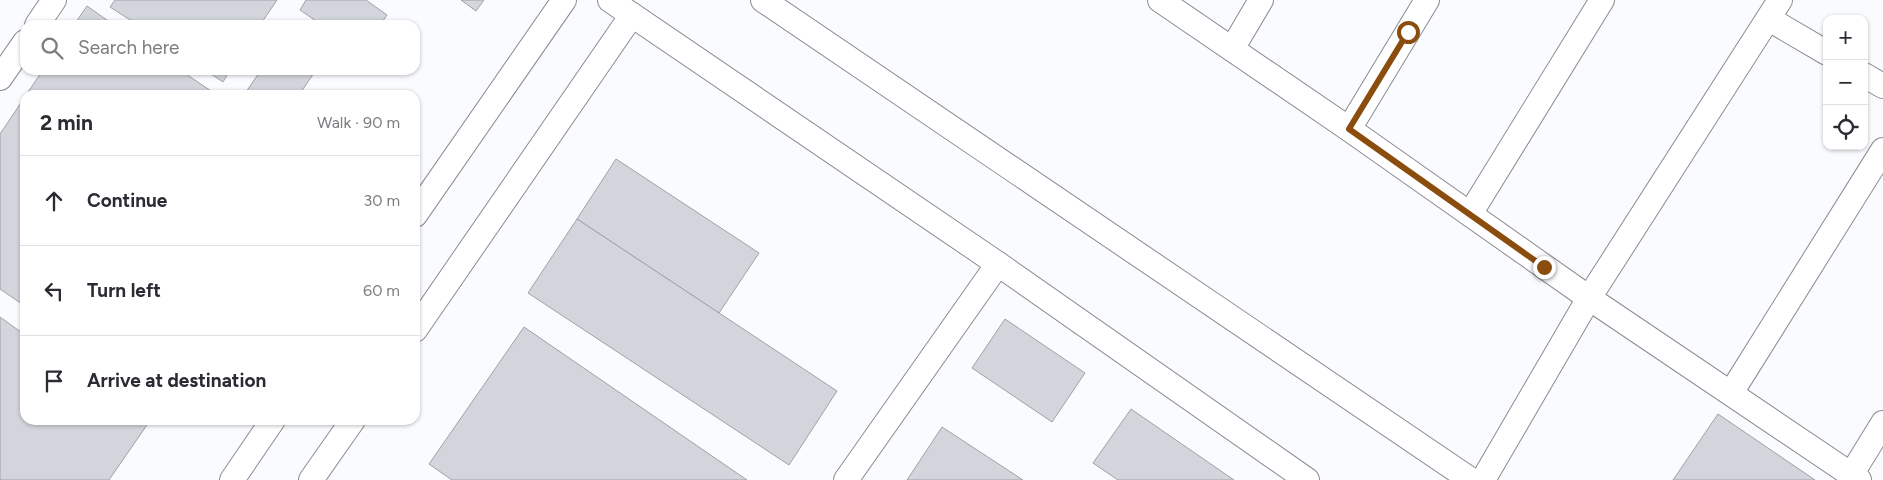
<!DOCTYPE html>
<html lang="en">
<head>
<meta charset="utf-8">
<style>
  :root { --surface:#fff; --page:#f2f2f3; --text:#2b2b33; --muted:#7c7c81; --line:#e1e1e2 }
  body { margin:0; font-family:Figtree,sans-serif; background:var(--page); color:var(--text) }
  .controls { position:absolute; right:15px; top:15px; display:grid; overflow:hidden; border-radius:10px; box-shadow:0 1px 4px #0004 }
  .controls button { width:45px; height:45px; display:grid; place-items:center; padding:0; border:0; border-bottom:1px solid var(--line); background:var(--surface); color:var(--text); font:25px sans-serif }
  .stop { position:absolute; width:15px; height:15px; margin:-11px; border:4px solid #8a4d0e; border-radius:50%; background:#fff }
  .stop.end { background:#8a4d0e; border-color:#fff; box-shadow:0 1px 5px #0008 }
  .list { margin:0; padding:0; list-style:none }
  h2 { display:flex; justify-content:space-between; align-items:center; height:65px; margin:0; padding:0 20px; font-size:21px }
  h2 small { font-size:16px; font-weight:400; color:var(--muted) }
  .list li { display:grid; grid-template-columns:32px 1fr auto; gap:15px; align-items:center; box-sizing:border-box; height:90px; padding:0 20px; border-top:1px solid var(--line) }
  .list b { display:block; font-size:19px; white-space:nowrap }
  .list em { font-size:16px; font-style:normal; color:var(--muted) }
  .icon { flex:none; width:28px; height:28px; fill:none; stroke:currentColor; stroke-width:2; stroke-linecap:round; stroke-linejoin:round }
  .map { position:relative; flex:none; width:1883px; height:480px; overflow:hidden }
  .search { position:absolute; background:var(--surface); box-shadow:0 1px 4px #0004; left:20px; top:20px; width:400px; height:55px; display:flex; align-items:center; gap:12px; box-sizing:border-box; padding:0 18px; border-radius:15px; color:var(--muted); font-size:19px }
  .panel { position:absolute; background:var(--surface); box-shadow:0 1px 4px #0004; left:20px; top:90px; width:400px; height:335px; border-radius:15px }
  .map>svg:first-child { display:block }
  .building { fill:#d2d5db; stroke:#9ea1a7 }
  .lines { fill:none; stroke-linecap:round; stroke-linejoin:round }
  .street-casing { stroke:#8a8c92; stroke-width:26 }
  .street { stroke:#fff; stroke-width:24 }
  .route { stroke:#8a4d0e; stroke-width:6 }
</style>
</head>
<body>
<div class="map">
<svg width="1883" height="480" viewBox="0 0 1883 480">
  <rect width="100%" height="100%" fill="#fafbfe"/>
  <g class="building">
    <polygon points="115,0 277,0 260,25 138,25 110,7"/>
    <polygon points="306,0 366,0 387,15 380,25 322,25 300,10"/>
    <polygon points="461,0 484,0 476,11"/>
    <polygon points="87,6 114,25 74,25"/>
    <polygon points="43,70 180,70 217,95 26,95"/>
    <polygon points="205,70 230,70 223,82"/>
    <polygon points="261,70 316,70 299,95 244,95"/>
    <polygon points="25,97 25,306 0,289 0,134"/>
    <polygon points="616,159 759,253 719,313 577,219"/>
    <polygon points="577,219 837,391 789,465 528,293"/>
    <polygon points="0,317 25,335 25,420 146,420 149,422 109,480 0,480"/>
    <polygon points="1005,319 1085,373 1052,422 972,368"/>
    <polygon points="524,327 747,480 452,480 429,464"/>
    <polygon points="1131,409 1234,480 1118,480 1093,463"/>
    <polygon points="1718,414 1815,480 1673,480"/>
    <polygon points="942,427 1023,480 907,480"/>
  </g>
  <g class="lines">
    <g class="street-casing">
      <g id="street">
        <polyline points="610,0 998,264 1307,480"/>
        <polyline points="763,0 1471,480"/>
        <polyline points="1160,0 1349,129 1589,298 1859,480"/>
        <polyline points="1769,19 1827,53"/>
        <polyline points="37,25 54,0"/>
        <polyline points="1232,49 1261,0"/>
        <polyline points="1864,75 1883,86"/>
        <polyline points="0,78 25,42"/>
        <polyline points="1349,129 1427,0"/>
        <polyline points="1470,214 1602,0"/>
        <polyline points="415,215 564,0"/>
        <polyline points="415,330 632,15"/>
        <polyline points="1731,393 1883,150"/>
        <polyline points="1851,475 1883,423"/>
        <polyline points="232,480 273,420"/>
        <polyline points="311,480 353,420"/>
        <polyline points="846,480 998,264"/>
        <polyline points="1483,480 1589,298 1780,0"/>
      </g>
    </g>
    <use href="#street" class="street"/>
  </g>
  <g class="lines">
    <polyline class="route" points="1408,32 1349,129 1544,267"/>
  </g>
</svg>
<div class="controls">
<button>+</button>
<button>−</button>
<button><svg class="icon" aria-label="locate" viewBox="0 0 24 24"><circle cx="12" cy="12" r="6"/><path d="M12 2v4M12 18v4M2 12h4M18 12h4"/></svg></button>
</div>
<div class="stop" style="left:1408px;top:32px"></div>
<div class="stop end" style="left:1544px;top:267px"></div>
<div class="search"><svg class="icon" aria-label="search" viewBox="0 0 24 24"><circle cx="10" cy="10" r="6"/><path d="M15 15l6 6"/></svg>Search here</div>
<section class="panel">
<h2>2 min<small>Walk · 90 m</small></h2>
<ul class="list">
<li><svg class="icon" aria-label="ahead" viewBox="0 0 24 24"><path d="M12 20V5M6 11l6-6 6 6"/></svg><div><b>Continue</b></div><em>30 m</em></li>
<li><svg class="icon" aria-label="left" viewBox="0 0 24 24"><path d="M17 20v-9H6M10 6l-5 5 5 5"/></svg><div><b>Turn left</b></div><em>60 m</em></li>
<li><svg class="icon" aria-label="arrive" viewBox="0 0 24 24"><path d="M6 21V4h12l-3 4 3 4H6"/></svg><div><b>Arrive at destination</b></div></li>
</ul>
</section>
</div>
</body>
</html>
